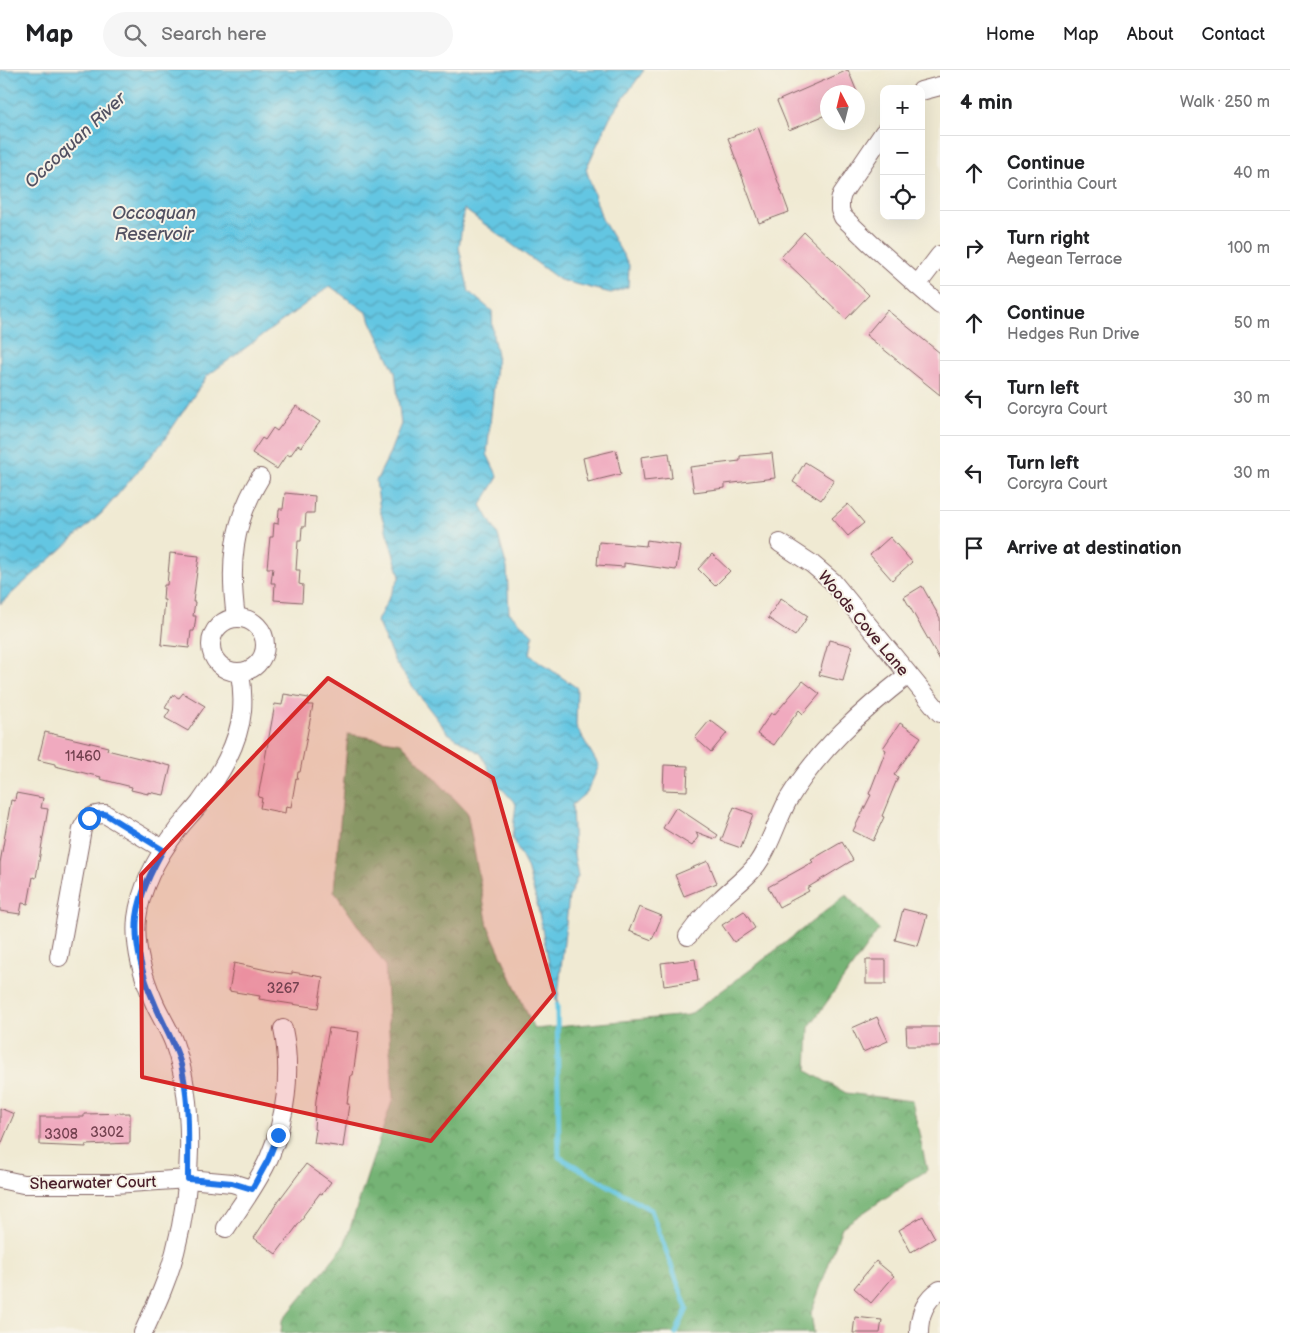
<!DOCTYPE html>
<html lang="en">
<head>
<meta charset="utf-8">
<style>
  :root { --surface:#fff; --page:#f6f6f6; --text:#202124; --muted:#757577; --line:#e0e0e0 }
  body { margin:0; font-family:"Balsamiq Sans",sans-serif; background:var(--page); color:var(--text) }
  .controls { position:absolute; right:15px; top:15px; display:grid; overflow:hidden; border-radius:10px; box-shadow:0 5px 20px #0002 }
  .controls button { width:45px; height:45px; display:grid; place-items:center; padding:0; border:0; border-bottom:1px solid var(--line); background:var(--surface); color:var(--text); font:25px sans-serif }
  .compass { position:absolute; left:820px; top:15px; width:45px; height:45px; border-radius:50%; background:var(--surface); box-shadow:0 5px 20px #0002; rotate:353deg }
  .stop { position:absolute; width:15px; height:15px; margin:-11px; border:4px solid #1a73e8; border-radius:50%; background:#fff }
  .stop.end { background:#1a73e8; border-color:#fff; box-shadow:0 1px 5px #0008 }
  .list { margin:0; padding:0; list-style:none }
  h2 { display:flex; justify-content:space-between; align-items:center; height:65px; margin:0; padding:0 20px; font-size:21px }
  h2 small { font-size:16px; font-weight:400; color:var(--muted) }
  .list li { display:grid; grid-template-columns:32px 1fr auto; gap:15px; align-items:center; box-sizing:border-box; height:75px; padding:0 20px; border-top:1px solid var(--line) }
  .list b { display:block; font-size:19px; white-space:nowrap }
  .list p { margin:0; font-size:16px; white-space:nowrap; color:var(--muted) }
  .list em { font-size:16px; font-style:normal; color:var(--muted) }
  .icon { flex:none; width:28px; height:28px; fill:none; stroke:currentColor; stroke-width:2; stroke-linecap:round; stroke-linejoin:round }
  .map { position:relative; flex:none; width:940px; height:1263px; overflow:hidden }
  header { display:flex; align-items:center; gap:30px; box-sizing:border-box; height:70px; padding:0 25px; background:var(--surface); border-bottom:1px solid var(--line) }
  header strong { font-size:24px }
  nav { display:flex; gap:28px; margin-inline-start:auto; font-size:18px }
  .search { width:350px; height:45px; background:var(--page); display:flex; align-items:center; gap:12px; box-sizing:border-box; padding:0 18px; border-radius:28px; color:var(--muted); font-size:19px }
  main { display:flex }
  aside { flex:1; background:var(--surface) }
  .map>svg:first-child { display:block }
  .forest { fill:url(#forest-crowns); stroke:#5f6950 }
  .water { fill:url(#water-waves); stroke:#577286 }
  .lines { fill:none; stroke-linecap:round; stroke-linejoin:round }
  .stream { stroke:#64c6e2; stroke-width:5 }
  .building { fill:#f0aabf }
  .minor-casing { stroke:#846666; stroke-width:20 }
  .minor { stroke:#fff; stroke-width:18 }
  .route { stroke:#1a73e8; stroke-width:6 }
  .marked { fill:#d62828; fill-opacity:0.2; stroke:#d62828; stroke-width:4; stroke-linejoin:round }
  .labels { text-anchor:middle; stroke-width:4; stroke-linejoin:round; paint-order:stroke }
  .number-label { font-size:14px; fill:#744250 }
  .street-label { font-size:16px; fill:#4a1f2b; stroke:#f7f3e8 }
  .water-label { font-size:18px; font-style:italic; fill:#525162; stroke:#f7f3e8 }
</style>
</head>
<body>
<header>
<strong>Map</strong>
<div class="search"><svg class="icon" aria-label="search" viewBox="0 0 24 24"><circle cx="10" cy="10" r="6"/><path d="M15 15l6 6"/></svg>Search here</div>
<nav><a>Home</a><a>Map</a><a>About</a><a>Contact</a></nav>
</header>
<main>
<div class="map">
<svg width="940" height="1263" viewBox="0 0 940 1263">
  <defs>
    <pattern id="forest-crowns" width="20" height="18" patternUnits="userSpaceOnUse" patternTransform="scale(1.25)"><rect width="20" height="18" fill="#74b374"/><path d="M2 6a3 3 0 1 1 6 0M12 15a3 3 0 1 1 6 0" fill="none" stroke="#61915f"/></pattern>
    <pattern id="water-waves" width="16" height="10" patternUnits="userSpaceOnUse" patternTransform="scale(1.25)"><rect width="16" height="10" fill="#64c6e2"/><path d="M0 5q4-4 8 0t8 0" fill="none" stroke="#54a0b7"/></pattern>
  </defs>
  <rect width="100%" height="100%" fill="#f7f3e8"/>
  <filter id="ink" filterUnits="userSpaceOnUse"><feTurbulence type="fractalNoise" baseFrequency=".02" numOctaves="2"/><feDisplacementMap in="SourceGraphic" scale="10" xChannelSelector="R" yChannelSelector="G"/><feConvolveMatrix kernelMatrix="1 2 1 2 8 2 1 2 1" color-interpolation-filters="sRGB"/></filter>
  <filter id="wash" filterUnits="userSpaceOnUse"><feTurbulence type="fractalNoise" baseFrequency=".0096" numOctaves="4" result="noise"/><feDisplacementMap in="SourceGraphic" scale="20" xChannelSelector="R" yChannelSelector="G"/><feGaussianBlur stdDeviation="1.12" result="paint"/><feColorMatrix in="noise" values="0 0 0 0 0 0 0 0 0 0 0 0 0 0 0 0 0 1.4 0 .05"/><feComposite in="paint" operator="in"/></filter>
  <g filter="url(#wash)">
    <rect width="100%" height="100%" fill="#f0ead3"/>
    <polygon class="forest" points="348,664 401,673 467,742 488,856 534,959 689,945 754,897 846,825 879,859 809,957 807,1001 846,1023 912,1031 927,1100 842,1157 811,1243 814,1263 281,1263 282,1251 344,1176 393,1028 385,895 334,821"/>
    <polygon class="water" points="0,0 644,0 610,47 586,99 602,149 629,195 628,217 611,223 560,210 464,139 459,178 469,222 492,241 493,266 497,285 487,384 498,407 481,435 498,465 507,498 509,542 533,565 530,585 577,618 576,656 599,696 587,722 572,735 574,785 578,806 569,826 557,935 537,833 527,797 512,768 516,734 495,711 481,684 448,663 421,628 395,592 377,551 400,506 380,440 376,411 388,387 401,354 395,302 367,243 330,216 207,306 162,373 102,443 0,534"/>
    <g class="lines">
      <polyline class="stream" points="557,935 559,1087 651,1140 687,1239 676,1263"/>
    </g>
    <g id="blocks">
      <g class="building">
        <polygon points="848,0 857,22 828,22 828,44 789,60 777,31"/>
        <polygon points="758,57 789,142 759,153 728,68"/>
        <polygon points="804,162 869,225 846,249 781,187"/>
        <polygon points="887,240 940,283 940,325 866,265"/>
        <polygon points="296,336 320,352 301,377 298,375 290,386 287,384 277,399 252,383 262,368 265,370 273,358 277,361"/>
        <polygon points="616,380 621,404 588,412 583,388"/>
        <polygon points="669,383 672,408 644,411 641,387"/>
        <polygon points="772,383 775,408 725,414 725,418 694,422 690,397 740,391 740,386"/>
        <polygon points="805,392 834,410 821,430 793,412"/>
        <polygon points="285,423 315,426 314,443 306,443 305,457 302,457 301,471 298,471 296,500 300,500 299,514 303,515 302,532 274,530 275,513 271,513 273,498 267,498 270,467 273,467 274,453 278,454 279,439 283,439"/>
        <polygon points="848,434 864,453 848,466 832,448"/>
        <polygon points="890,467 912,492 892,510 870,485"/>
        <polygon points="647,470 680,475 676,500 624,493 624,497 597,495 599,472 646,476"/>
        <polygon points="170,483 199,486 193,532 195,532 193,546 196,546 194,561 191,561 189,578 161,575 165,530 163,530 164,515 167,515"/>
        <polygon points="712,484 730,501 715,516 698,499"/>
        <polygon points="922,516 940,548 940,590 904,527"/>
        <polygon points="781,528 808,546 795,566 768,548"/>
        <polygon points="829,570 852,576 843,611 819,605"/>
        <polygon points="803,611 820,624 803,644 799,640 774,675 757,664 771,643 774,645"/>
        <polygon points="183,623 205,636 188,661 165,648 170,640 165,638 173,625 179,628"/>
        <polygon points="284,624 309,628 308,635 313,635 300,702 298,702 297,709 296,708 291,737 286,736 285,743 260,738 262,728 258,727 275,634 282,635"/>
        <polygon points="710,650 727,663 711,682 695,668"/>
        <polygon points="900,653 921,667 894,705 898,707 882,746 884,747 873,771 853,761 871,725 869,724 886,680 883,678"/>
        <polygon points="45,662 108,677 107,680 171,696 164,725 148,722 148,724 131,720 132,717 100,709 101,707 55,696 55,694 38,690"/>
        <polygon points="664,695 688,696 687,721 663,720"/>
        <polygon points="16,723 43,728 41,738 48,739 36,808 33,807 28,834 22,833 20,844 0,841 0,793 11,730 15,731"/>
        <polygon points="676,737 718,765 715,769 696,762 698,767 692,776 663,758"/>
        <polygon points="734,737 753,744 741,778 721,771"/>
        <polygon points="842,772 853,790 807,818 809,821 779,837 768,817 813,792 811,790"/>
        <polygon points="708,791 717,813 684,826 675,805"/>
        <polygon points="639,837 662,846 652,870 629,861"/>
        <polygon points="903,839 927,845 918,876 895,870"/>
        <polygon points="744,841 755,858 734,872 722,855"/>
        <polygon points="695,889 698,911 664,916 661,893"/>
        <rect x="866" y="890" width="20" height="24"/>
        <polygon points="234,893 276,902 292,904 292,902 323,907 318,938 259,929 260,926 229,921"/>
        <polygon points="877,947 888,971 863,982 852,958"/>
        <polygon points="906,957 940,957 940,976 907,976"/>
        <polygon points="329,958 359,962 353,1005 351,1005 347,1034 349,1034 343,1077 314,1073 316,1060 314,1059 316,1030"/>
        <polygon points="0,1038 14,1044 0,1077"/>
        <polygon points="130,1043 130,1073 86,1075 86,1077 40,1075 40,1047 84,1047 84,1044"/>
        <polygon points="306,1094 331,1112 322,1124 320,1123 303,1146 304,1147 276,1184 254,1168 279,1130"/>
        <polygon points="923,1146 935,1168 911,1182 899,1160"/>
        <polygon points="876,1191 894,1206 871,1233 854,1218"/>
        <polygon points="855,1247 882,1250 880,1263 853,1263"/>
      </g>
    </g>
  </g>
  <g filter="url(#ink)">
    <use href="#blocks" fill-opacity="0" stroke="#846666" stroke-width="1"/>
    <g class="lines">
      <g class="minor-casing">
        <g id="minor">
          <polyline points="921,21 940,16"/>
          <polyline points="884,62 842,124 840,131 840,140 843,147 870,173 917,215 940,185"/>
          <polyline points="917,215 940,235"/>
          <polyline points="780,473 812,494 832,511 940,643"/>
          <circle cx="238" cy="575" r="27"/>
          <path d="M236 548C229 496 232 454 260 408"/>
          <path d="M688 866C698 852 709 840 721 829 732 818 744 810 754 798 770 778 776 752 788 730 818 680 863 640 908 605"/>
          <path d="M59 887 82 759C87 748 93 744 105 744L163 779"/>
          <polyline points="0,1109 23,1114 114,1114 188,1109 232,1113 251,1119"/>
          <path d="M226 1158C241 1135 258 1113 269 1088 286 1049 292 1002 283 959"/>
          <path d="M143 1263C155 1237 168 1210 175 1182 192 1119 196 1035 174 973 169 959 160 946 154 932 143 907 134 876 137 848 141 816 159 784 178 759 185 750 193 742 200 733 219 706 239 674 242 641 243 628 242 615 240 603"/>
          <path d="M919 1263C919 1245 925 1230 940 1220"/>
        </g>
      </g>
      <use href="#minor" class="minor"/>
    </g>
  </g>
  <g class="lines" filter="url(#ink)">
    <path class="route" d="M89 748 97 744H105L163 780C152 800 140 823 137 847 134 874 143 908 154 932 163 955 177 975 182 999 190 1035 188 1072 188 1109L232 1113 252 1119 268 1090 278 1065"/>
  </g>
  <path class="marked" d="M328 608 493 708 554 923 431 1071 142 1007 141 805Z"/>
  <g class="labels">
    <g class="number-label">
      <text x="83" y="691">11460</text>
      <text x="283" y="923">3267</text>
      <text x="107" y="1067">3302</text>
      <text x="61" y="1069">3308</text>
    </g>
    <g class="street-label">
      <text transform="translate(864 553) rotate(50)" y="6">Woods Cove Lane</text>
      <text transform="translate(93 1112) rotate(-1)" y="6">Shearwater Court</text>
    </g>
    <g class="water-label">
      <text transform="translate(75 70) rotate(-43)" y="6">Occoquan River</text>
      <text x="154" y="149">Occoquan<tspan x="154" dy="21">Reservoir</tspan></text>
    </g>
  </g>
</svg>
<div class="controls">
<button>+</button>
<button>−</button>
<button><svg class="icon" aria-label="locate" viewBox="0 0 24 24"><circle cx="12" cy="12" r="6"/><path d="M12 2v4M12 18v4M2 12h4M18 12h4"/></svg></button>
</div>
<svg class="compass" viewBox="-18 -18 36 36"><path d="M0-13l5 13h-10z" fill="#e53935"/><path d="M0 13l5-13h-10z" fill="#757577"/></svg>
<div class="stop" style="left:89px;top:748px"></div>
<div class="stop end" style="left:278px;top:1065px"></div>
</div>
<aside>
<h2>4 min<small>Walk · 250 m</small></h2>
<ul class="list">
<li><svg class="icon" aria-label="ahead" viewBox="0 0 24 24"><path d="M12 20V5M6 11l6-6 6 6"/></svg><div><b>Continue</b><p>Corinthia Court</p></div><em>40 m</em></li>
<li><svg class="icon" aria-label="right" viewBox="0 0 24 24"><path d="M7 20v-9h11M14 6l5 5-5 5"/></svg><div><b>Turn right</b><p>Aegean Terrace</p></div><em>100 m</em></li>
<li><svg class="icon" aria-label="ahead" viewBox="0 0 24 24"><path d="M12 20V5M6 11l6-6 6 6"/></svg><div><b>Continue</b><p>Hedges Run Drive</p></div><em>50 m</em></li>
<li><svg class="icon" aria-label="left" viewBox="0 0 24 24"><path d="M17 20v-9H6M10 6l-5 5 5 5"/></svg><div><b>Turn left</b><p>Corcyra Court</p></div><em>30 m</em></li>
<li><svg class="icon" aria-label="left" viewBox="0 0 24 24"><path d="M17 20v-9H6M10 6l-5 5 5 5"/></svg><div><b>Turn left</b><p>Corcyra Court</p></div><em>30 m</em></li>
<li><svg class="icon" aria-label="arrive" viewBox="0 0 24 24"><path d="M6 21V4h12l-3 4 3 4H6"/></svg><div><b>Arrive at destination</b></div></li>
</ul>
</aside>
</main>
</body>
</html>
